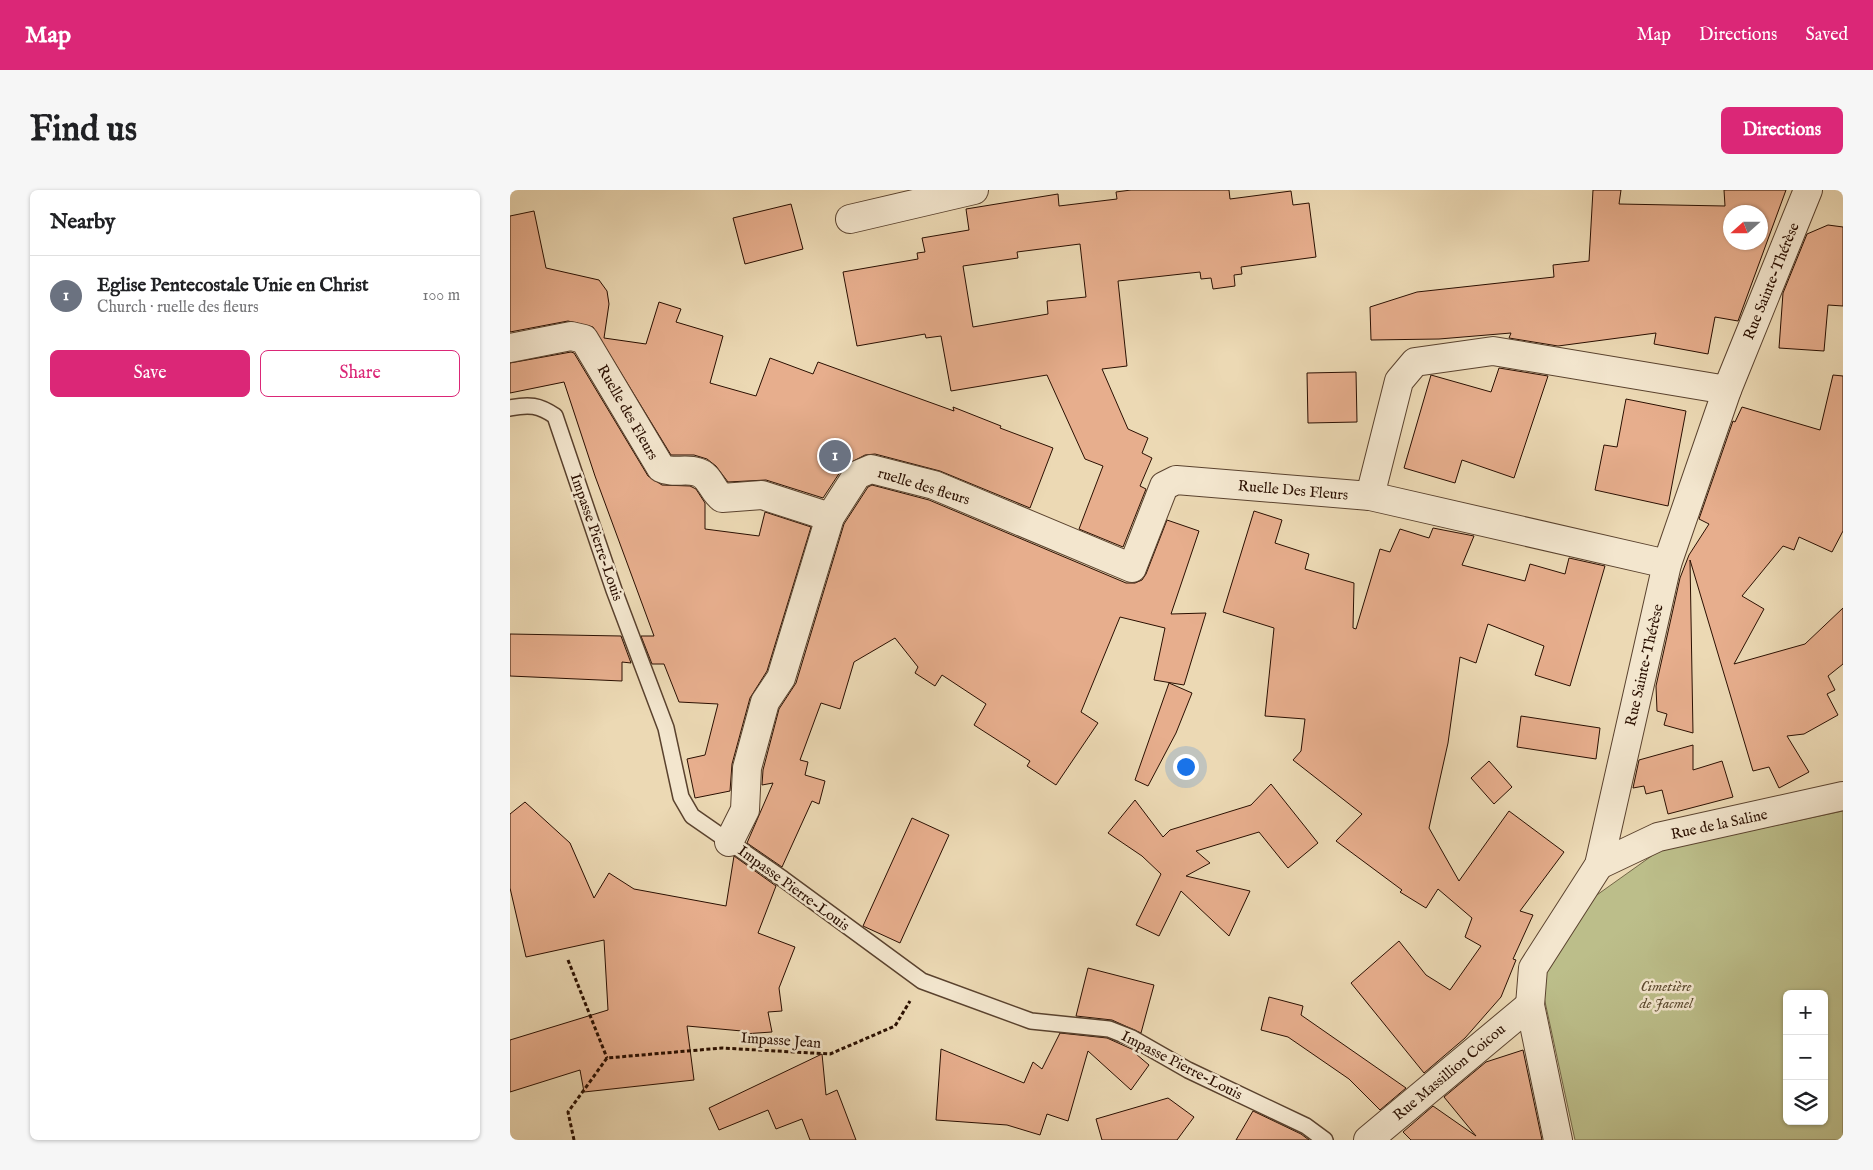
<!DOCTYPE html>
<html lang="en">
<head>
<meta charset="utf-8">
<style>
  :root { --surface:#fff; --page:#f6f6f6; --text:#202124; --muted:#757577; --line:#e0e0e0; --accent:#db2777 }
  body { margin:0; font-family:"IM FELL English",serif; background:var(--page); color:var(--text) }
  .controls { position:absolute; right:15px; bottom:15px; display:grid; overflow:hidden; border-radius:8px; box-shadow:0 1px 4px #0004 }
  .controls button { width:45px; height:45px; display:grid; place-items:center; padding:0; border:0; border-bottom:1px solid var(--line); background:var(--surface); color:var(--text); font:25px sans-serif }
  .compass { position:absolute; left:1213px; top:15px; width:45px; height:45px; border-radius:50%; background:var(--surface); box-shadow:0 1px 4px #0004; rotate:249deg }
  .you { position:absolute; left:675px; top:576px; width:18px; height:18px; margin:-12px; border:4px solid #fff; border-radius:50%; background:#1a73e8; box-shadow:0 0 0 8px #1a73e833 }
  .badge { display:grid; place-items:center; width:32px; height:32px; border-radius:50%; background:var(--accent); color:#fff; font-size:16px; font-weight:700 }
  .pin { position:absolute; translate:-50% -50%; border:2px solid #fff; box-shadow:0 1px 5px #0006 }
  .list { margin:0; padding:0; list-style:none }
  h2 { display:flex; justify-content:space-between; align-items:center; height:65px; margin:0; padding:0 20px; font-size:21px }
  h2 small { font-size:16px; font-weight:400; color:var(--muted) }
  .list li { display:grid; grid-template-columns:32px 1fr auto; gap:15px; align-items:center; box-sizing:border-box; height:80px; padding:0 20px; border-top:1px solid var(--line) }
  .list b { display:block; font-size:19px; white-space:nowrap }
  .list p { margin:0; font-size:16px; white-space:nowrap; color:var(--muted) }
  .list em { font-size:16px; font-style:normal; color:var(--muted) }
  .actions { display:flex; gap:10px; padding:15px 20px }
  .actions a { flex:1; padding:11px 0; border:1px solid var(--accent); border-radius:8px; text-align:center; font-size:18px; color:var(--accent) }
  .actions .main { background:var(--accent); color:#fff }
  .icon { flex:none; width:28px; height:28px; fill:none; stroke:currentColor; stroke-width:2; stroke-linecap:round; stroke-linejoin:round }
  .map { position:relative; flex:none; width:1333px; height:950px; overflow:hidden; border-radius:8px }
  header { display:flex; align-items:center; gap:30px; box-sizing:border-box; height:70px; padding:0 25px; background:var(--accent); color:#fff }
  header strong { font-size:24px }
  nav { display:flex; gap:28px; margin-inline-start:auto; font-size:18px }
  .intro { display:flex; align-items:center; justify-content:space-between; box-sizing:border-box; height:120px; padding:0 30px }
  h1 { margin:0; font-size:35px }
  .button { padding:12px 22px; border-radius:8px; background:var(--accent); color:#fff; font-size:18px; font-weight:700 }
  main { display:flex; gap:30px; padding:0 30px }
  aside { flex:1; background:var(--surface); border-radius:8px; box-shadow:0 1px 4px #0004 }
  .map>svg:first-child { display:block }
  .green { fill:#bcbe8a; stroke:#736646; fill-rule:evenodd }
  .building { fill:#e7ae8d; stroke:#2a0f01; fill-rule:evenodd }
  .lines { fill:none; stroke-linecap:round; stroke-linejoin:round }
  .lane-casing { stroke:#5a422e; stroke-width:18 }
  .street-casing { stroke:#5a422e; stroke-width:30 }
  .path { stroke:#2a0f01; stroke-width:3; stroke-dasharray:4 2.5; stroke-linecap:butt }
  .lane { stroke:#f3e6ce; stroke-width:15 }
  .street { stroke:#f3e6ce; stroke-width:28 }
  .labels { text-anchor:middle; stroke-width:5; stroke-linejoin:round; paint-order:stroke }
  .street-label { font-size:15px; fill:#2a0f01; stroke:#f3e6ce }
  .park-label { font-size:15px; font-style:italic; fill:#5d4c31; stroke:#f3e6ce }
</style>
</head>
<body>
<header>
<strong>Map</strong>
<nav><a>Map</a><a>Directions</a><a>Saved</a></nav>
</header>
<div class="intro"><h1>Find us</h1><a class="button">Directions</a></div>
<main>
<aside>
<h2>Nearby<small></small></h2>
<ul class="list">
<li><span class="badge" style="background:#6b7280">1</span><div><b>Eglise Pentecostale Unie en Christ</b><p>Church · ruelle des fleurs</p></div><em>100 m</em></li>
</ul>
<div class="actions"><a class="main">Save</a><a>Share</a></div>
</aside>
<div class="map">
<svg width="1333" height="950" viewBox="0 0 1333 950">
  <rect width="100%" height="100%" fill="#ecd9b4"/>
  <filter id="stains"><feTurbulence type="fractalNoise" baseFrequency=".004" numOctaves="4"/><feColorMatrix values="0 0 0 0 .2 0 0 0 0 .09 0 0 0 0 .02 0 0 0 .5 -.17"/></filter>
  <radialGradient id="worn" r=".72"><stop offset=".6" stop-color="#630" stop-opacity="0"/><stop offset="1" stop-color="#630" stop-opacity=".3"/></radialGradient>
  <path class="green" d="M1333 621V950H1065L1029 784 1084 707 1150 660ZM1277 804H1314V931H1277Z"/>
  <g class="building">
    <path d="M621 0H719L720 9 781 1 783 15 799 13 806 67 731 77 732 84 724 85 725 96 703 99 701 88 691 89 690 82 608 91 617 176 592 179 618 239 638 248 632 263 642 268 630 296 636 299 613 357 569 339 593 276 575 269 537 185 441 201 431 146 416 148 415 144 347 156 333 82 408 69 407 63 415 62 412 48 459 40 456 19 548 4 549 16 607 9 606 2ZM570 54 576 107 537 111 538 124 463 137 453 76 508 68 507 62Z"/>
    <path d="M1083 0H1111L1109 14 1215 16 1214 0H1276L1228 131 1205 127 1198 164 1144 154 1146 143 1048 156 999 148 1001 143 929 149 861 150 860 117 907 102 1044 87 1043 75 1079 71ZM1220 22H1250V52H1220Z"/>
    <polygon points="281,14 293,59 235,74 223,28"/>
    <polygon points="24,21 36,78 89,90 97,101 99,114 94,148 136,154 149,112 171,119 166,132 213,146 200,193 246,206 260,168 303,184 308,172 444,221 443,217 491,236 490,238 543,258 520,318 430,281 365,264 355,265 334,276 313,308 256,290 218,292 206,276 197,269 184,265 161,265 83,137 58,131 0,142 0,26"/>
    <polygon points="1318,35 1333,37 1333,116 1318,115 1314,161 1269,158 1273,103 1297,44"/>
    <polygon points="61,162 64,163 138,286 152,295 180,296 186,299 195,313 195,339 249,346 255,322 301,337 257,481 240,508 222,574 220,601 185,608 177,569 195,565 208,514 169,512 154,474 142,474 131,446 144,446 85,286 54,192 0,203 0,173"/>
    <polygon points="989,178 1038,186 1004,288 952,270 945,293 894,278 921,185 981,202"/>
    <polygon points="846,182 847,232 798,233 797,183"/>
    <polygon points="1323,185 1333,186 1333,341 1322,362 1289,347 1284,360 1273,356 1232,406 1254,419 1224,474 1295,454 1333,418 1333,474 1318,486 1325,500 1317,504 1328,525 1294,544 1277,546 1299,582 1269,598 1259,577 1243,581 1180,370 1183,543 1154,535 1157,524 1147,521 1146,496 1170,388 1179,365 1199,334 1189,329 1223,231 1225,232 1232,217 1310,240"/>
    <polygon points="1116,209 1176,221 1158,316 1085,300 1094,255 1107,257"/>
    <polygon points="362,295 419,310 616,393 625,393 632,390 636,384 657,330 689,341 661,424 696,423 674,495 644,490 655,438 610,427 571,522 588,533 546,595 517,576 520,571 464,535 476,514 432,485 425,496 405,483 408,477 385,448 344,472 330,519 311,513 290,570 298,572 295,585 315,591 309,614 302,611 272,677 237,653 263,593 252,595 253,580 269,519 286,493 334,334 358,297"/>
    <polygon points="744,321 772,330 765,353 799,364 795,379 844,393 843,438 846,439 870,359 880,362 890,339 919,348 923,338 964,346 952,375 1015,391 1020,374 1055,384 1059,368 1095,376 1060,496 1025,485 1034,456 978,434 966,473 950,467 938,553 919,638 949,691 999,621 1054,662 1010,721 1023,725 1003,769 1006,770 991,807 955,848 914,883 841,793 889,751 916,785 940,800 971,756 955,747 962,728 928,699 916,718 890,702 892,700 826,651 852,624 783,570 791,561 795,529 755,526 764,438 713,422"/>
    <polygon points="0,444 111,446 121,473 112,472 112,491 0,486"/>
    <polygon points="659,493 682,503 666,543 638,596 625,590"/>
    <polygon points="1011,526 1090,538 1086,569 1007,557"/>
    <polygon points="1183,555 1183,580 1212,571 1223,607 1158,624 1152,600 1136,604 1134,596 1123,598 1129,570"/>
    <polygon points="979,571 1002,597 984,614 961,588"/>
    <polygon points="761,594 808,653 778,678 749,642 686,661 700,673 676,686 740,701 719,746 671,701 649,746 626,735 651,684 632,666 598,643 625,610 653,647 660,640 741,615"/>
    <polygon points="15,612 60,653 84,708 99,683 124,699 216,716 224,666 266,696 248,743 285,757 269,798 272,821 258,822 262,842 233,844 232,841 177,836 184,890 74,902 70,880 0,902 0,850 98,820 94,750 16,767 0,698 0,624"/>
    <polygon points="402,628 439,645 390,753 353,736"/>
    <polygon points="578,778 644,795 631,843 602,830 566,826"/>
    <polygon points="759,807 793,816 791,825 896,898 870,920 839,889 778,847 751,840"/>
    <polygon points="550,843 597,848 626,861 626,864 639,875 621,900 578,861 558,931 537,924 530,945 497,935 426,930 431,859 514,893 523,872 532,879"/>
    <polygon points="1013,860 1032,950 901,950 893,942 923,916 966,946 934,907 976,872"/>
    <polygon points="312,864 316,905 327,900 346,950 300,950 292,929 266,939 258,920 209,940 199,918"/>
    <polygon points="658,908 684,927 667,950 592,950 586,929"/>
    <polygon points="743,921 791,944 799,950 726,950"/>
  </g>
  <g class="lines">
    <g class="lane-casing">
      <path id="lane" d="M0 218C19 214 29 215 45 226L104 400 156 538 171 607 182 626 273 689 412 791 521 831 599 839 622 848 678 880 796 936 815 950"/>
    </g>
    <g class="street-casing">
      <g id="street">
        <polyline points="340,29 464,0"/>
        <path d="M0 158 61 146 74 149 151 278C163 284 175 278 187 282 200 285 202 301 212 308L252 305 320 327"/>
        <polyline points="860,306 889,191 905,172 983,161 1217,200"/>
        <polyline points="219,652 235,620 237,578 255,512 271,488 320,327 347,285 361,279 424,295 622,378 654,296 666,290 860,306 1157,374"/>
        <polyline points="1089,675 1148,647 1333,606"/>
        <polyline points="858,950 1020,815"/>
        <polyline points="1048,950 1020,815 1023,778 1089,675 1157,374 1217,200 1298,0"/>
      </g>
    </g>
    <g class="path">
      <polyline points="58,770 97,868"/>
      <polyline points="64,950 58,922 97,868 212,858 320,864 385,836 400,811"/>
    </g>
    <use href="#lane" class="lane"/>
    <use href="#street" class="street"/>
  </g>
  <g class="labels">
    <g class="street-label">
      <text transform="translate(1261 91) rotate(-68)" y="5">Rue Sainte-Thérèse</text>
      <text transform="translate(118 222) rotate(60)" y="5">Ruelle des Fleurs</text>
      <text transform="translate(414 296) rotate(17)" y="5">ruelle des fleurs</text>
      <text transform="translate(783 300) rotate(5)" y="5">Ruelle Des Fleurs</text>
      <text transform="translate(87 347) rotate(71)" y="5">Impasse Pierre-Louis</text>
      <text transform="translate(1134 475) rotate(-77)" y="5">Rue Sainte-Thérèse</text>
      <text transform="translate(1209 634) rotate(-12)" y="5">Rue de la Saline</text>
      <text transform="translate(284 698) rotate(36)" y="5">Impasse Pierre-Louis</text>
      <text transform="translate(271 850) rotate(4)" y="5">Impasse Jean</text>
      <text transform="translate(672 875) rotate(27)" y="5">Impasse Pierre-Louis</text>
      <text transform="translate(939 882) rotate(-40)" y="5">Rue Massillion Coicou</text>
    </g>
    <g class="park-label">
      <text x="1156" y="801">Cimetière<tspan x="1156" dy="17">de Jacmel</tspan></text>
    </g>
  </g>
  <rect width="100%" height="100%" filter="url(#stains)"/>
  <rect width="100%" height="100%" fill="url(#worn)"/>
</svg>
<div class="controls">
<button>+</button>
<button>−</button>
<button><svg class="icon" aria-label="layers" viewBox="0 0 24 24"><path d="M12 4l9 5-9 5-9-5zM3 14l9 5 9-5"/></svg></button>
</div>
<svg class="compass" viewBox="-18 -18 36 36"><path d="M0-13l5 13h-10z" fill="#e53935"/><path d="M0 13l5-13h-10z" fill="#757577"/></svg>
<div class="you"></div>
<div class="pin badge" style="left:325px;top:266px;background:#6b7280">1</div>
</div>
</main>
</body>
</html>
